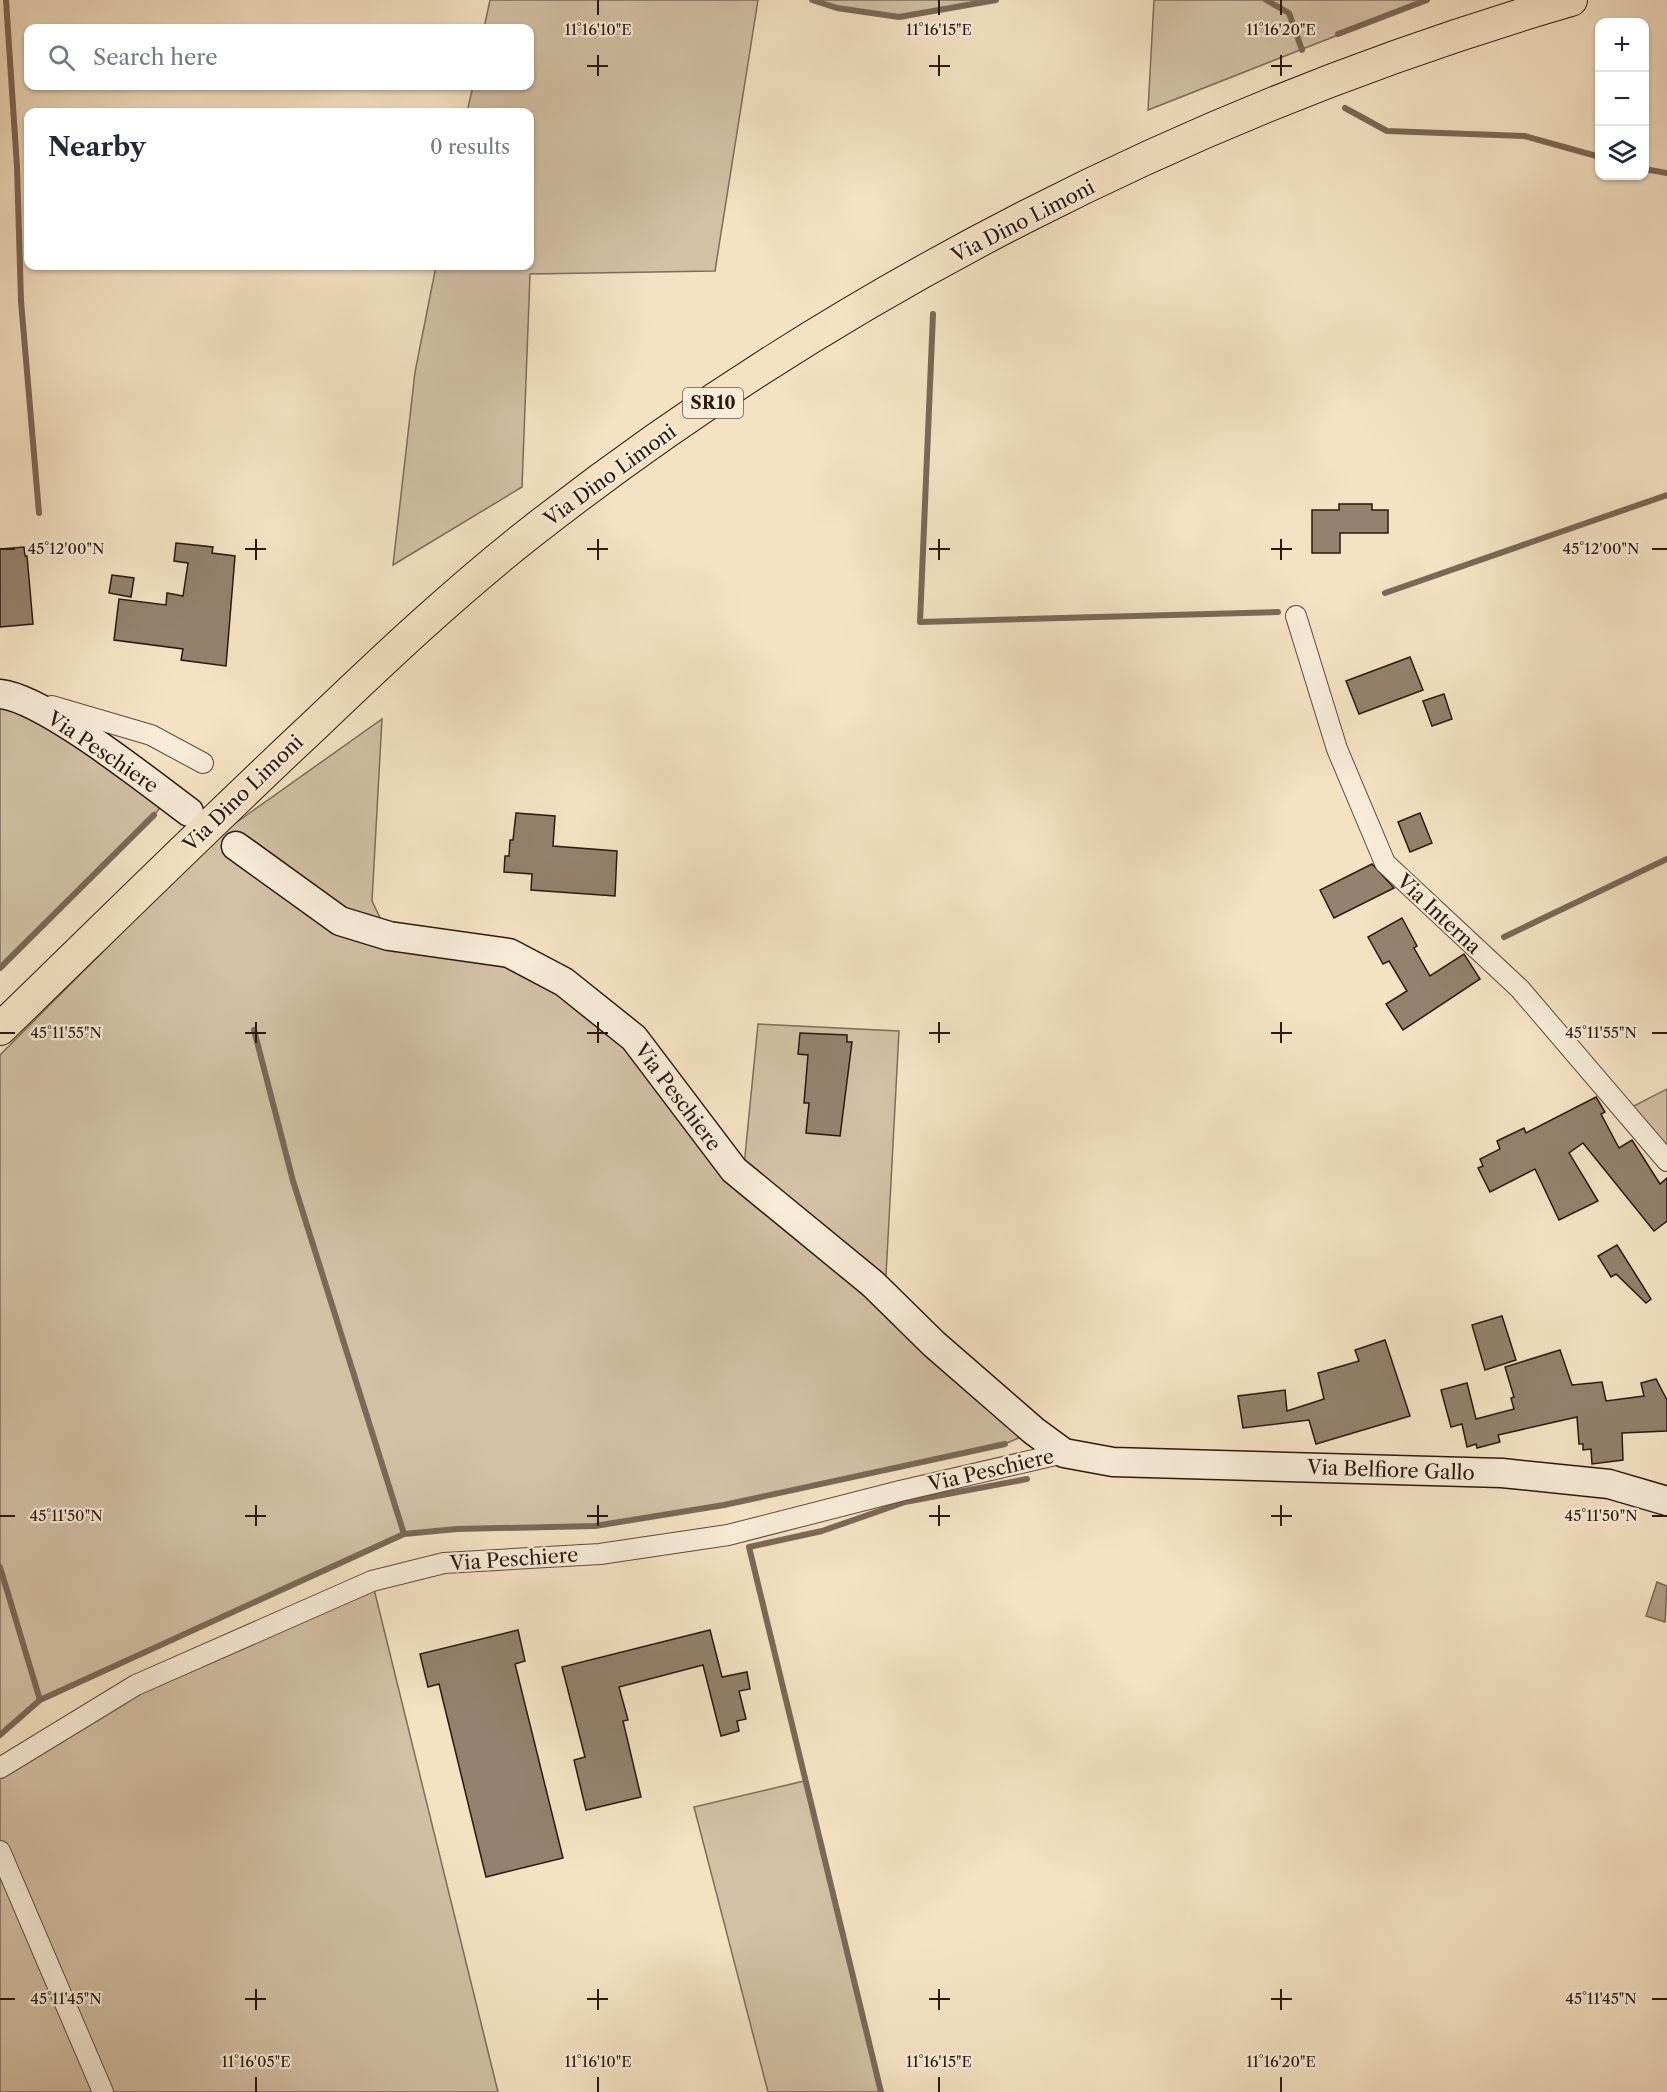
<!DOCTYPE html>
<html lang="en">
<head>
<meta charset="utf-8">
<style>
  :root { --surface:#fff; --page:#f6f6f7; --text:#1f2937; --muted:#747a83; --line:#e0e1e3 }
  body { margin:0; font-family:"Libre Caslon Text",serif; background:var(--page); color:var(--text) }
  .controls { position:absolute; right:18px; top:18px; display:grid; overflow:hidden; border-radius:12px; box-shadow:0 2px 4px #0004 }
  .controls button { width:54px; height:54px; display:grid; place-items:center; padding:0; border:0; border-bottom:2px solid var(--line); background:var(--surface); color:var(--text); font:30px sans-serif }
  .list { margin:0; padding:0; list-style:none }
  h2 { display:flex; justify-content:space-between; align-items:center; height:78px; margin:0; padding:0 24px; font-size:26px }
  h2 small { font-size:20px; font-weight:400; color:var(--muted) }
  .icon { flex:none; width:33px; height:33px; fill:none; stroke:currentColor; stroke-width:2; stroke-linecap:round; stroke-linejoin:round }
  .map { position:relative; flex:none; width:1667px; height:2092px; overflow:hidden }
  .search { position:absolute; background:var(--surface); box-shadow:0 2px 4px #0004; left:24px; top:24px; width:510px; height:66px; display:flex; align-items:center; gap:15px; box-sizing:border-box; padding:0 21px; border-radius:12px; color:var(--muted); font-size:22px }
  .panel { position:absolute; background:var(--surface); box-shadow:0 2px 4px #0004; left:24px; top:108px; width:510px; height:162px; border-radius:12px }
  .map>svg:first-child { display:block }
  .green { fill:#d3c0a5; stroke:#806c5a; stroke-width:1.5 }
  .water { fill:#b19d86; stroke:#7c6857; stroke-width:1.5 }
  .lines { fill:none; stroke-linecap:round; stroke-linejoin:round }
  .stream { stroke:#7c6857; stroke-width:6 }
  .building { fill:#95816d; stroke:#2c1810; stroke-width:1.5 }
  .street-casing { stroke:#5e4a3d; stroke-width:22 }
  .secondary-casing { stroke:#2c1810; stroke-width:31 }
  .primary-casing { stroke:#2c1810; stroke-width:34 }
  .street { stroke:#f8ecd8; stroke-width:20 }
  .secondary { stroke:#f8ecd8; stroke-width:28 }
  .primary { stroke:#f5e2c3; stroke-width:32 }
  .ticks { fill:none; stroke:#2c1810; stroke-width:2 }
  .labels { text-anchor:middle; stroke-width:4.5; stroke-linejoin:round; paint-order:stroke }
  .shield { fill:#f8ecd8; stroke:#69584c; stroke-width:1.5 }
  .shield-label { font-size:18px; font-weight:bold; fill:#2c1810 }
  .street-label { font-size:20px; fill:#2c1810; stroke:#f8ecd8 }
  .ticks-label { font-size:15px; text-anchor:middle; fill:#2c1810; stroke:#f8ecd8; stroke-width:4.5; stroke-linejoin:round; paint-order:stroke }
</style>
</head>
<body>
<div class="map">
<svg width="1667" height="2092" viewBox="0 0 1667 2092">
  <rect width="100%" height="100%" fill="#f5e2c3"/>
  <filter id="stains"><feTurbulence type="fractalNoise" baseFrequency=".00333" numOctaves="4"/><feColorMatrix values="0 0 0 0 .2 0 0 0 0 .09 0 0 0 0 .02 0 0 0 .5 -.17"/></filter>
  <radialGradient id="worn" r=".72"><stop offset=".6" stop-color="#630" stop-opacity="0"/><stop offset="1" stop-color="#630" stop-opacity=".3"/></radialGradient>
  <g class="green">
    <polygon points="490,0 758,0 715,271 530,274 522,487 393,565 415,372 436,266 530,266 530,112 467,112 473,86 530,86 530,28 484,28"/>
    <polygon points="812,0 994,0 899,17 837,8"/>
    <polygon points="1154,0 1427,0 1148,110"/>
    <polygon points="0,694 169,797 154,815 0,968"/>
    <polygon points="382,719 372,901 389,936 564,983 743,1176 758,1024 899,1031 885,1295 1034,1431 1005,1444 724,1505 595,1526 457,1529 404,1534 40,1700 0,1735 0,1055 220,834"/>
    <polygon points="1667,1089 1667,1161 1624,1111"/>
    <polygon points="372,1581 498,2092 0,2092 0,1768 136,1685"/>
    <polygon points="804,1781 881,2092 768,2092 694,1807"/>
  </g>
  <polygon class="water" points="1657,1582 1667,1586 1665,1622 1646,1616"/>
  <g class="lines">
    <g class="stream">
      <polyline points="6,0 17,167 21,301 39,513"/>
      <polyline points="812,0 837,8 899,17 996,0"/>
      <polyline points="1266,0 1289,13 1302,50"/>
      <polyline points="1338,34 1427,0"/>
      <polyline points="1345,108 1387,131 1524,136 1600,157"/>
      <polyline points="1644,169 1667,173"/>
      <polyline points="933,314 920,622 1278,612"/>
      <polyline points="1385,593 1667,495"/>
      <polyline points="1504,937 1667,859"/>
      <polyline points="0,968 154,815"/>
      <polyline points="254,1030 293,1181 404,1534"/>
      <polyline points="0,1567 40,1700"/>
      <polyline points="0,1735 40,1700 404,1534 457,1529 595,1526 724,1505 1005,1444"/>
      <polyline points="881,2092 749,1547 822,1531 905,1502 1027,1479"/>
    </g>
  </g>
  <g class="building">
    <polygon points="1339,504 1372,504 1372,510 1388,510 1388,533 1340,533 1340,553 1312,553 1312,510 1339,510"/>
    <polygon points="176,543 213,547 212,553 235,556 226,666 181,660 183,649 114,640 119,599 166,605 167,593 183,596 188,563 174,561"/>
    <polygon points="24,547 25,556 27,556 33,624 0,627 0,549"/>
    <polygon points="112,575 134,578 131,597 109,593"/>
    <polygon points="1410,657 1423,690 1359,714 1346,681"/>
    <polygon points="1444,694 1452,719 1432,726 1423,701"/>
    <polygon points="516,813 555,816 553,846 617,851 615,896 531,890 532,874 504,872 505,856 509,856 510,840 513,840"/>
    <polygon points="1420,813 1432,843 1410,852 1398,822"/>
    <polygon points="1372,864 1394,888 1334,918 1320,890"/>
    <polygon points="1402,918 1417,946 1414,948 1430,976 1464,954 1480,979 1403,1030 1386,1004 1407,991 1389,961 1383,964 1368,937"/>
    <polygon points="800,1033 847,1035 847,1042 852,1042 840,1136 806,1133 809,1103 804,1103 808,1055 798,1054"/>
    <polygon points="1596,1097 1605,1112 1601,1114 1619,1148 1632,1140 1660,1184 1667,1178 1667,1221 1654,1231 1583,1143 1569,1153 1598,1201 1559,1220 1535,1169 1490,1192 1478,1168 1483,1166 1480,1159 1500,1149 1497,1141 1524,1128 1526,1133"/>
    <polygon points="1617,1245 1651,1299 1646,1303 1616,1274 1611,1277 1598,1256"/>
    <polygon points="1502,1316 1516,1360 1485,1370 1472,1325"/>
    <polygon points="1385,1340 1410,1416 1316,1444 1309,1420 1243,1428 1238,1396 1285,1390 1287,1411 1324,1399 1318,1373 1359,1361 1355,1350"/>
    <polygon points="1560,1350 1572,1385 1602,1382 1606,1401 1644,1396 1641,1383 1656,1379 1667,1400 1667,1431 1622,1433 1623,1460 1592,1464 1591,1449 1583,1450 1583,1444 1579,1444 1577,1417 1498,1435 1500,1442 1477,1448 1476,1444 1467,1447 1462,1424 1451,1427 1441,1390 1467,1383 1476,1419 1514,1409 1511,1398 1514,1397 1505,1367"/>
    <polygon points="518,1630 525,1661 515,1664 563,1858 486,1877 439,1684 428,1687 420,1654"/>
    <polygon points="710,1630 722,1677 747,1672 750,1689 739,1691 746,1719 737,1721 739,1731 721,1736 703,1665 619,1687 628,1720 623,1721 641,1797 586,1810 574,1760 585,1757 562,1667"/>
  </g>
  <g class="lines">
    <g class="street-casing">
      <g id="street">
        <polyline points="1296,616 1337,749 1385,863 1520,989 1667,1161"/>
        <polyline points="52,706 151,735 203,763"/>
        <polyline points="0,1768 136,1685 372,1581 444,1563 600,1554 728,1535 900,1491 1064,1453"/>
        <polyline points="0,1851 103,2092"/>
      </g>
    </g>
    <g class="secondary-casing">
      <g id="secondary">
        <path d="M0 694C44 698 150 783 189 812"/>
        <polyline points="236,846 340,921 389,936 509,953 564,982 634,1038 734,1170 873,1284 934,1344 1034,1431 1064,1453 1113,1462 1502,1473 1609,1484 1667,1501"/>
      </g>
    </g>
    <g class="primary-casing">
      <path id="primary" d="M0 1029C105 927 209 824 316 724 385 658 455 592 530 533 837 292 1196 109 1571 0"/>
    </g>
    <use href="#street" class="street"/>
    <use href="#secondary" class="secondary"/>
    <use href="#primary" class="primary"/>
  </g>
  <path class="ticks" d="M598 0V15M939 0V15M1281 0V15M598 55V76M939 55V76M1281 55V76M587 66H608M929 66H950M1271 66H1292M256 539V560M598 539V560M939 539V560M1281 539V560M0 549H15M245 549H266M587 549H608M929 549H950M1271 549H1292M1652 549H1667M256 1022V1043M598 1022V1043M939 1022V1043M1281 1022V1043M0 1033H15M245 1033H266M587 1033H608M929 1033H950M1271 1033H1292M1652 1033H1667M256 1505V1526M598 1505V1526M939 1505V1526M1281 1505V1526M0 1516H15M245 1516H266M587 1516H608M929 1516H950M1271 1516H1292M1652 1516H1667M256 1989V2010M598 1989V2010M939 1989V2010M1281 1989V2010M0 1999H15M245 1999H266M587 1999H608M929 1999H950M1271 1999H1292M1652 1999H1667M256 2077V2092M598 2077V2092M939 2077V2092M1281 2077V2092"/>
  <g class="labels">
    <rect class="shield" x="683" y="388" width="60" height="30" rx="4.5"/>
    <g class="shield-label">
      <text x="713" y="409">SR10</text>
    </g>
    <g class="street-label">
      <text transform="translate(1023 221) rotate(-27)" y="7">Via Dino Limoni</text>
      <text transform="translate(610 475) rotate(-36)" y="7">Via Dino Limoni</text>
      <text transform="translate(103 752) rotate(34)" y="7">Via Peschiere</text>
      <text transform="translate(243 793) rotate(-44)" y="7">Via Dino Limoni</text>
      <text transform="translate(1439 914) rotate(43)" y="7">Via Interna</text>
      <text transform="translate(678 1097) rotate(53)" y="7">Via Peschiere</text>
      <text transform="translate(991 1470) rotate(-13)" y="7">Via Peschiere</text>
      <text transform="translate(1391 1470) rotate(2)" y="7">Via Belfiore Gallo</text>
      <text transform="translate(514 1559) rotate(-4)" y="7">Via Peschiere</text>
    </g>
  </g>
  <g class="ticks-label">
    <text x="598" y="35">11°16'10"E</text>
    <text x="939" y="35">11°16'15"E</text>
    <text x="1281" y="35">11°16'20"E</text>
    <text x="66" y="554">45°12'00"N</text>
    <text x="1601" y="554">45°12'00"N</text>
    <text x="66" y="1038">45°11'55"N</text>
    <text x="1601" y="1038">45°11'55"N</text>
    <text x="66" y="1521">45°11'50"N</text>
    <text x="1601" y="1521">45°11'50"N</text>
    <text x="66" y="2004">45°11'45"N</text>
    <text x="1601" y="2004">45°11'45"N</text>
    <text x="256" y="2067">11°16'05"E</text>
    <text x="598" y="2067">11°16'10"E</text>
    <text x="939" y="2067">11°16'15"E</text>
    <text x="1281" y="2067">11°16'20"E</text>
  </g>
  <rect width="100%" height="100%" filter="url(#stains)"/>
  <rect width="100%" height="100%" fill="url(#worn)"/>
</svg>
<div class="controls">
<button>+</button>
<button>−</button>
<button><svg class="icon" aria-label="layers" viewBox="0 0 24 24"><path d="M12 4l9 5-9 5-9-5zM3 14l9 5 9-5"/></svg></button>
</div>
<div class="search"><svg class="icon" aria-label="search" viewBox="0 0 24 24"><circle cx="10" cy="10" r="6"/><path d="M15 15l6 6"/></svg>Search here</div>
<section class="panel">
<h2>Nearby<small>0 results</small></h2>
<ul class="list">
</ul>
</section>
</div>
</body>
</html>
